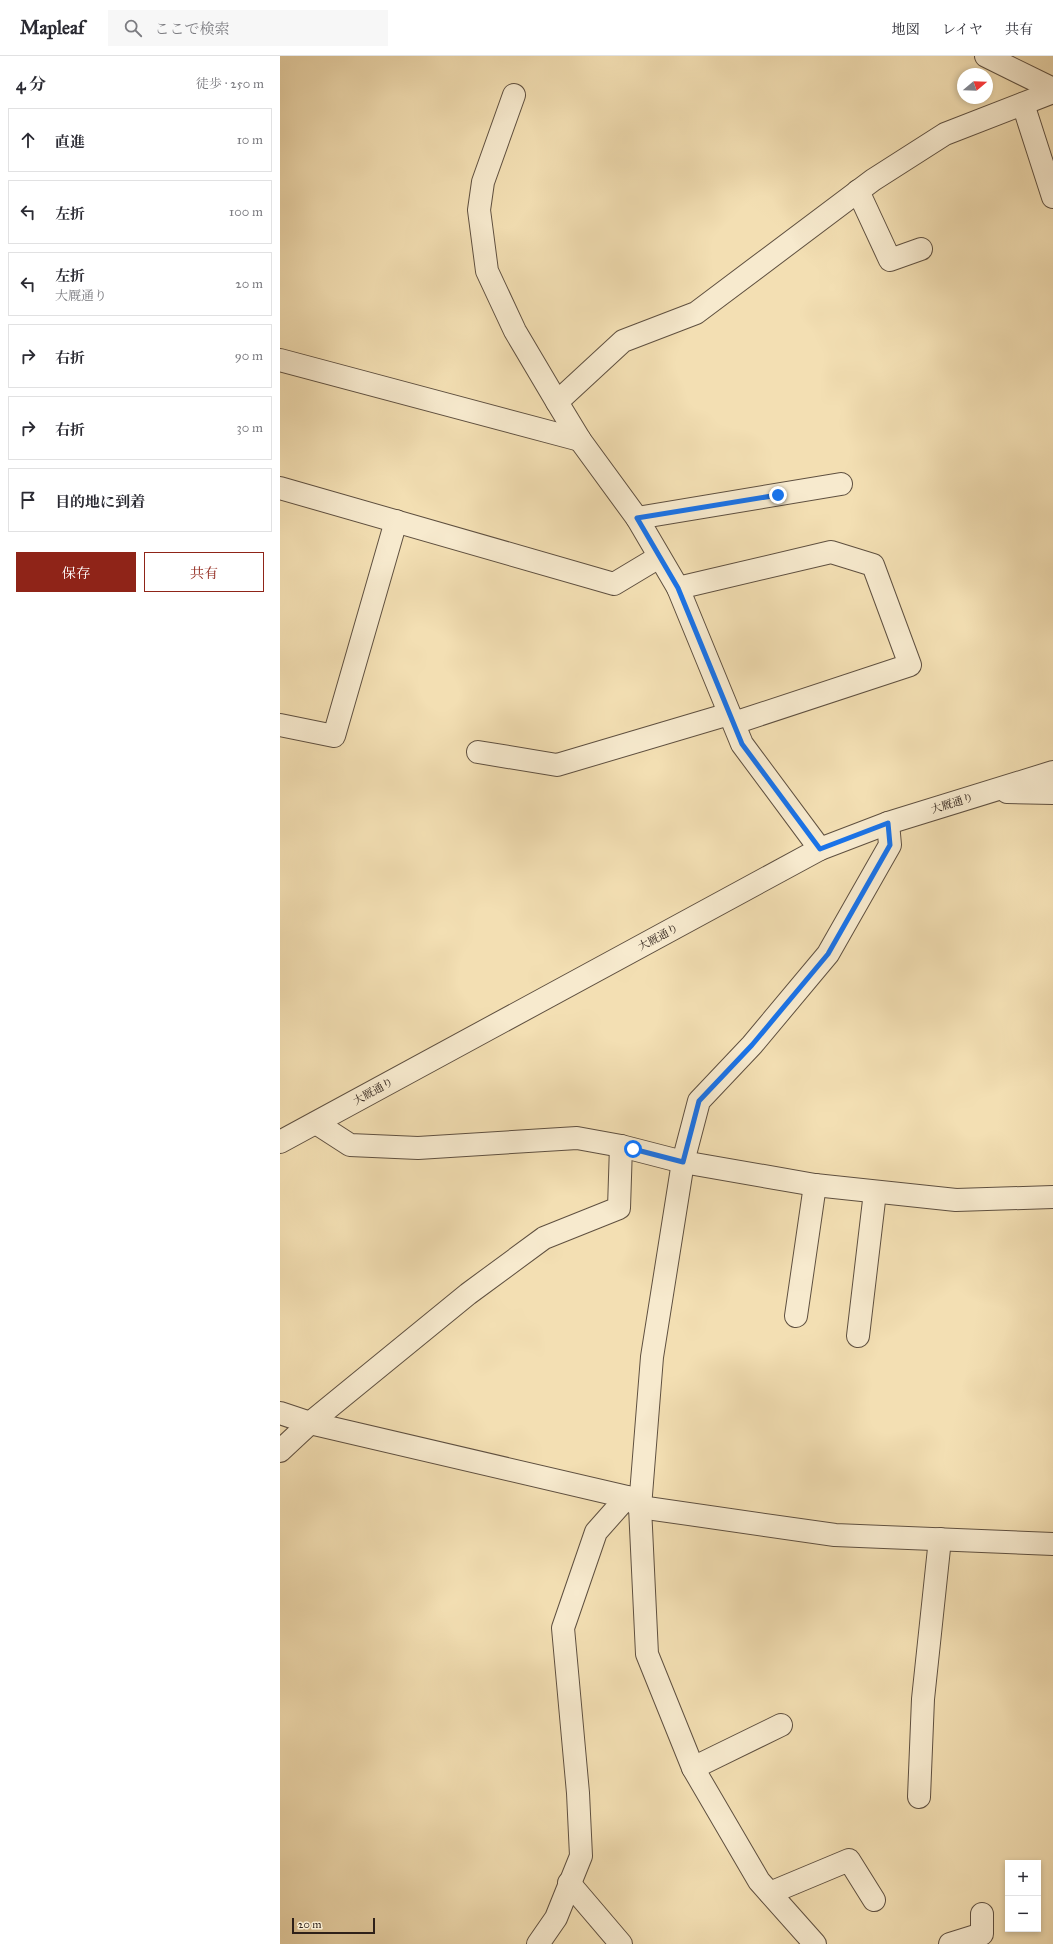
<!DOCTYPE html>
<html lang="ja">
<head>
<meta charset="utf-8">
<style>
  :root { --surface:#fff; --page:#f7f7f7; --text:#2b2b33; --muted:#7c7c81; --line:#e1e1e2; --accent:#8f2418 }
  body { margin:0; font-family:"IM FELL Great Primer","Noto Serif JP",serif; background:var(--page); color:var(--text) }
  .controls { position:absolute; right:12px; bottom:12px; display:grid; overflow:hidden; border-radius:0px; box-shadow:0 2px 6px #0003 }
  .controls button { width:36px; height:36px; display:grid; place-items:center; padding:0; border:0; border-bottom:1px solid var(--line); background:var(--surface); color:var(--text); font:20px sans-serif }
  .compass { position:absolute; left:677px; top:12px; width:36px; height:36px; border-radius:50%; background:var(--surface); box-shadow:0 2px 6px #0003; rotate:71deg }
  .scale { position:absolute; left:12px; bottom:10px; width:83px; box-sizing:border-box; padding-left:4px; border:2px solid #2e2019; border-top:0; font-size:11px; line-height:14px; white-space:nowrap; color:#2e2019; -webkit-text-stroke:3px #f7eace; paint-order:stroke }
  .stop { position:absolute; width:12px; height:12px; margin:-9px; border:3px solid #1a73e8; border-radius:50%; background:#fff }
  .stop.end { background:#1a73e8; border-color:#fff; box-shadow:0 1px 4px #0008 }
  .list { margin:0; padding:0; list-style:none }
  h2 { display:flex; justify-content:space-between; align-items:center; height:52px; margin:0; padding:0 16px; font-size:17px }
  h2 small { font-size:13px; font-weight:400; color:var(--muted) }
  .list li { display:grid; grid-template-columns:26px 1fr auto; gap:12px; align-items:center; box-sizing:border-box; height:64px; margin:0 8px 8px; padding:0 8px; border:1px solid var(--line); border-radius:0px }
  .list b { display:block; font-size:15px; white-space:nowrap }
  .list p { margin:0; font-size:13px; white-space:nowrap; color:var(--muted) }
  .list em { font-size:13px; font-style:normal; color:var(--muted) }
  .actions { display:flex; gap:8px; padding:12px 16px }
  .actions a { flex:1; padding:9px 0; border:1px solid var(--accent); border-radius:0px; text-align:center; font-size:14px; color:var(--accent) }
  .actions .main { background:var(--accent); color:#fff }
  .icon { flex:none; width:22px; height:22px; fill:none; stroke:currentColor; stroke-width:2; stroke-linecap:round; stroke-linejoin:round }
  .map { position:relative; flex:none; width:773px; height:1888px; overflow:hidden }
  header { display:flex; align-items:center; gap:24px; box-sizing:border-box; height:56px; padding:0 20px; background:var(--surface); border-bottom:1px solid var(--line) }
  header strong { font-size:19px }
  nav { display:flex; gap:22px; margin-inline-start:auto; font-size:14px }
  .search { width:280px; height:36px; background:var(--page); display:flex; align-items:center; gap:10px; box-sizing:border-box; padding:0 14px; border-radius:0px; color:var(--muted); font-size:15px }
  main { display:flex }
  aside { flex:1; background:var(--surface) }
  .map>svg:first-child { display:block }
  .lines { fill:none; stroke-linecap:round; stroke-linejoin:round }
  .minor-casing { stroke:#5f5040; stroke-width:24 }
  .minor { stroke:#f7eace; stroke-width:22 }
  .route { stroke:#1a73e8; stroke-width:5 }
  .labels { text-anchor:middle; stroke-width:4; stroke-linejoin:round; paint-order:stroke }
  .street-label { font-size:11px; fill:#2e2019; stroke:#f7eace }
</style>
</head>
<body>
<header>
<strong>Mapleaf</strong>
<div class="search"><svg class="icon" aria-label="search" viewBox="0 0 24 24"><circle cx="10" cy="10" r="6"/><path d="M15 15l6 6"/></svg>ここで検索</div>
<nav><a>地図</a><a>レイヤ</a><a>共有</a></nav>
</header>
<main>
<aside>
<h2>4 分<small>徒歩 · 250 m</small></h2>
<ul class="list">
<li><svg class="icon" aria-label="ahead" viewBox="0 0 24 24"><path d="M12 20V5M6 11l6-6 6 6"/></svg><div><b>直進</b></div><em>10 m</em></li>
<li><svg class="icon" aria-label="left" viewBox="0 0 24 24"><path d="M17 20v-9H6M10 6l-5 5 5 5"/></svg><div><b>左折</b></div><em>100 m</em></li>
<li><svg class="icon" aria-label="left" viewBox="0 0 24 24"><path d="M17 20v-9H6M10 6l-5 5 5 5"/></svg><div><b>左折</b><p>大厩通り</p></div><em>20 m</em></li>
<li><svg class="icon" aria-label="right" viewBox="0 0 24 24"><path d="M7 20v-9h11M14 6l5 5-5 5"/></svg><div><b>右折</b></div><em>90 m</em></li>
<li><svg class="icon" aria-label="right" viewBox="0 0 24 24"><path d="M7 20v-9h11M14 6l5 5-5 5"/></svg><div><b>右折</b></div><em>30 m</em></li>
<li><svg class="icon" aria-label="arrive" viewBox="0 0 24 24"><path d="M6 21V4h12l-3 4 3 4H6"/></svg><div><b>目的地に到着</b></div></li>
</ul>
<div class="actions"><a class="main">保存</a><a>共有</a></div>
</aside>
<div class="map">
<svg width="773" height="1888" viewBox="0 0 773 1888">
  <rect width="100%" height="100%" fill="#f3dfb3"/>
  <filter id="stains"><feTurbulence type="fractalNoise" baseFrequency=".005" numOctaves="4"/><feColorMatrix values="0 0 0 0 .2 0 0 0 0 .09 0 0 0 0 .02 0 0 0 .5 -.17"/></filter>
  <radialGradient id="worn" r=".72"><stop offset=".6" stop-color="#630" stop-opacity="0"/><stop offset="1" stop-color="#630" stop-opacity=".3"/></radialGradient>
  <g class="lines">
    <g class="minor-casing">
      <g id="minor">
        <polyline points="706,0 773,33"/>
        <polyline points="234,39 203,126 199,154 207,215 235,275 277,346 300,384 357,462 398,532 462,688 540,793"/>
        <polyline points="743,48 773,141"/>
        <polyline points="578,135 610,204 641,193"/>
        <polyline points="0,304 300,384"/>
        <polyline points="277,346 343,285 416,257 593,124 665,78 773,36"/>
        <polyline points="0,432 334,528 379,501"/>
        <polyline points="357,462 561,428"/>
        <polyline points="398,532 551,496 593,509 630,609 454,667"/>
        <polyline points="0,669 54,680 116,465"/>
        <polyline points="198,696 277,709 449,658"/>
        <polyline points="727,736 773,737"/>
        <polyline points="36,1067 70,1089 138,1092 297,1082 341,1090 403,1106 535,1129 676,1144 773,1141"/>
        <polyline points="0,1086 540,793 608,767 773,716"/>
        <polyline points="516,1260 535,1129"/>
        <polyline points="578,1280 595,1136"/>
        <polyline points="0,1357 30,1367 347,1441 360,1451 555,1479 773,1488"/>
        <polyline points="0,1395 30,1367 188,1238 264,1182 339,1152 341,1090"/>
        <polyline points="413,1712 501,1669"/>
        <polyline points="639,1741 643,1643 660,1483"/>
        <polyline points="289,1827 341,1888"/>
        <polyline points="490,1837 569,1804 594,1844"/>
        <polyline points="258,1888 276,1862 301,1800 298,1737 283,1572 316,1476 347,1441"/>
        <polyline points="535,1888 479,1825 413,1712 367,1598 360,1451 372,1301 403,1106 419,1045 472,989 548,898 610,789 608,767"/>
        <polyline points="670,1888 702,1878 702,1858"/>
      </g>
    </g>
    <use href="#minor" class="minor"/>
  </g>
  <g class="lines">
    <polyline class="route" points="353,1093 403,1106 419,1045 472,989 548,898 610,789 608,767 540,793 462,688 398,532 357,462 498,439"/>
  </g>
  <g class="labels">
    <g class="street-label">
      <text transform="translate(672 747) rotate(-17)" y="4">大厩通り</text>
      <text transform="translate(378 881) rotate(-28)" y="4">大厩通り</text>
      <text transform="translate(93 1035) rotate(-29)" y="4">大厩通り</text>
    </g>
  </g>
  <rect width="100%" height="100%" filter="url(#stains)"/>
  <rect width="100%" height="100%" fill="url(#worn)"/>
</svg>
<div class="controls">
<button>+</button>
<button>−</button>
</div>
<svg class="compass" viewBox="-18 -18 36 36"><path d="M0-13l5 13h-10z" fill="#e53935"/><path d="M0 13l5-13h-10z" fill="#7c7c81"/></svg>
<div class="scale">20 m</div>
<div class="stop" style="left:353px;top:1093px"></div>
<div class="stop end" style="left:498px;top:439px"></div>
</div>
</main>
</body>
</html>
